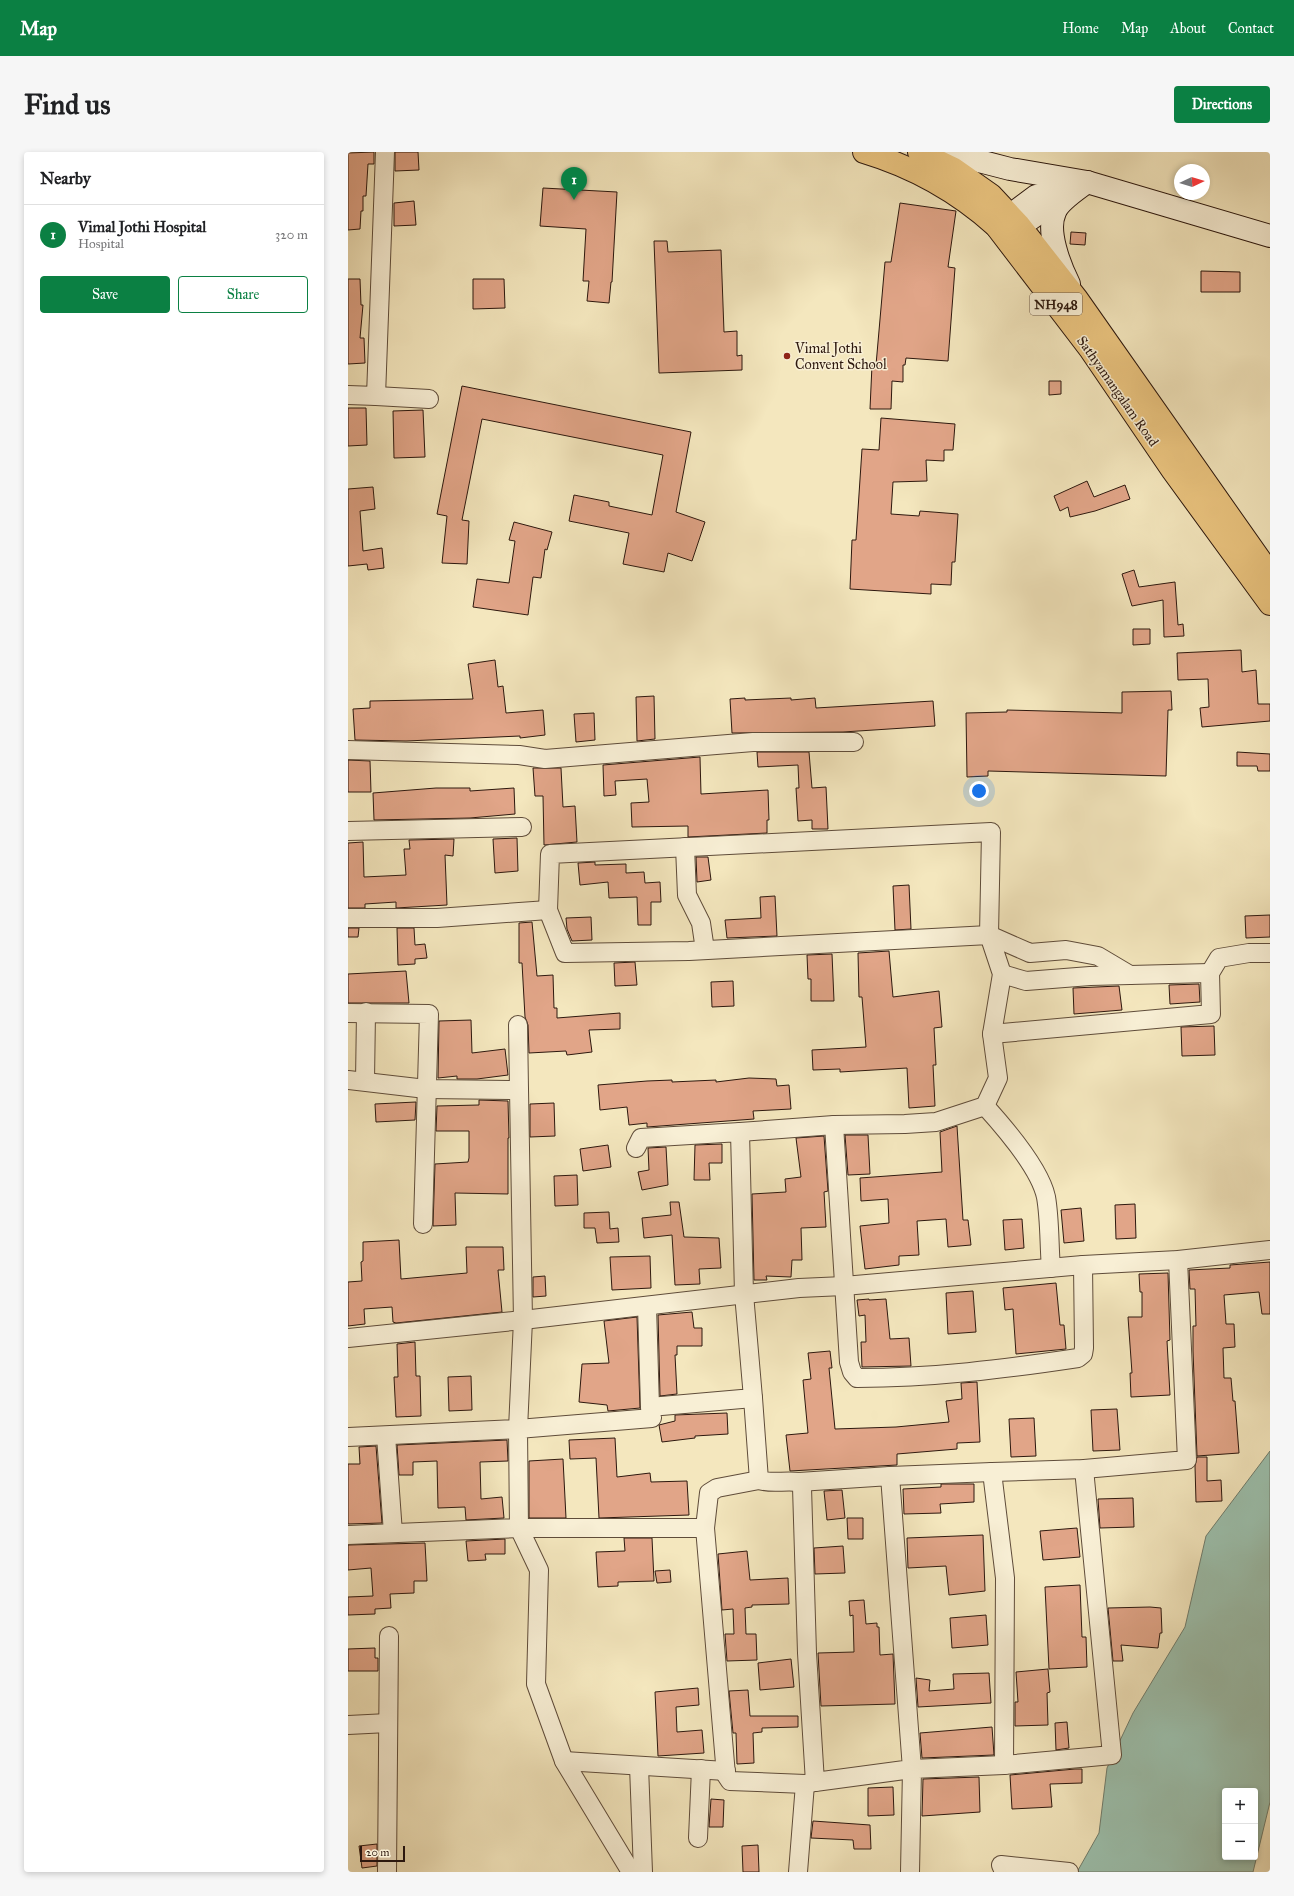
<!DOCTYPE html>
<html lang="en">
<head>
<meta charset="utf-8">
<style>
  :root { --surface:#fff; --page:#f6f6f6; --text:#202124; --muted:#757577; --line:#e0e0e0; --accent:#0b8043 }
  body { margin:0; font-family:"IM FELL Great Primer",serif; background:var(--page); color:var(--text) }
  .controls { position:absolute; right:12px; bottom:12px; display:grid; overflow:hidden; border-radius:4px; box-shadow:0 2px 6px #0003 }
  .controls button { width:36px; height:36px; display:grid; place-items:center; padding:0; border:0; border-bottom:1px solid var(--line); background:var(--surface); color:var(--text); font:20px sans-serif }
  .compass { position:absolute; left:826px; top:12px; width:36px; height:36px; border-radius:50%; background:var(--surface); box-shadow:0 2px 6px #0003; rotate:86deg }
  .scale { position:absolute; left:12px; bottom:10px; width:45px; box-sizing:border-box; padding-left:4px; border:2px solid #2d180e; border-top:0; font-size:11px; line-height:14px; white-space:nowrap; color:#2d180e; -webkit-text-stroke:3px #f8efd5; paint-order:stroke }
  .you { position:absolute; left:631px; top:639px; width:14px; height:14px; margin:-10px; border:3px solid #fff; border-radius:50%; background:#1a73e8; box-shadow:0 0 0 6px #1a73e833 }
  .badge { display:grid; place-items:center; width:26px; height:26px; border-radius:50%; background:var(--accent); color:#fff; font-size:13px; font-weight:700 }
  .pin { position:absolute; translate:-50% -33px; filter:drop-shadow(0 1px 2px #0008) }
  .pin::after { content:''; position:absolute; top:21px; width:14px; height:12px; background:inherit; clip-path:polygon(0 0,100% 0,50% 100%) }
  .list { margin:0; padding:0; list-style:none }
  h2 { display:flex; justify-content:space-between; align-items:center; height:52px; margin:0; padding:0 16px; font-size:17px }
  h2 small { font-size:13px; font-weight:400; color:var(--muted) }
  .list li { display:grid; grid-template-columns:26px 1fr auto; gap:12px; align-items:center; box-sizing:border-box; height:60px; padding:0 16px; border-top:1px solid var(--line) }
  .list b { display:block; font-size:15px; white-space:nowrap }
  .list p { margin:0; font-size:13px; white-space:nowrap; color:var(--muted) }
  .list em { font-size:13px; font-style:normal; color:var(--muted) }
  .actions { display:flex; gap:8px; padding:12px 16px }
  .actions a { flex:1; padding:9px 0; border:1px solid var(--accent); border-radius:4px; text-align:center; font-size:14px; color:var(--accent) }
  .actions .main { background:var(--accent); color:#fff }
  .map { position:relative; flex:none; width:922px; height:1720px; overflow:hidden; border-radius:4px }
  header { display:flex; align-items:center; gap:24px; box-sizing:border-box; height:56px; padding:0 20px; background:var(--accent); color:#fff }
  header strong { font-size:19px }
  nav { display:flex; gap:22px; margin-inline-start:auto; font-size:14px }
  .intro { display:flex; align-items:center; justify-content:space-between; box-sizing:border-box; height:96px; padding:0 24px }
  h1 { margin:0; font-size:28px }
  .button { padding:10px 18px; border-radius:4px; background:var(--accent); color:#fff; font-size:14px; font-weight:700 }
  main { display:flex; gap:24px; padding:0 24px }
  aside { flex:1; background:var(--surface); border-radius:4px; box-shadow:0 2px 6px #0003 }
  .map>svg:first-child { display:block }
  .water { fill:#9cc0ad; stroke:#707d6d; fill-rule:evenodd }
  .building { fill:#e1a588; stroke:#2d180e }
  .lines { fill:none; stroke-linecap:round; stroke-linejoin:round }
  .street-casing { stroke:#5f4c3a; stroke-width:20 }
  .secondary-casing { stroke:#2d180e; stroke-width:24 }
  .highway-casing { stroke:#2d180e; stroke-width:24 }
  .street { stroke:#f8efd5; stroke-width:18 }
  .secondary { stroke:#f8efd5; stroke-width:22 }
  .highway { stroke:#eac47f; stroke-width:22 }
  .poi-dot { fill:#8f2418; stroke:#f8efd5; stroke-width:1.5 }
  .labels { text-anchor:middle; stroke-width:3; stroke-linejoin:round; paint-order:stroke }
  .shield { fill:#f8efd5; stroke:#6a584a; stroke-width:1 }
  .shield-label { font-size:13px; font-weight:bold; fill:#2d180e }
  .poi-label { font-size:14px; fill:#2d180e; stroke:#f8efd5; text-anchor:start }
  .street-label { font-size:14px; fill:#2d180e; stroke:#f8efd5 }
</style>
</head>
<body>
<header>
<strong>Map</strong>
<nav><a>Home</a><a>Map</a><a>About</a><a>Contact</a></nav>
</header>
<div class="intro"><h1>Find us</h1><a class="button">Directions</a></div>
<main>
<aside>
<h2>Nearby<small></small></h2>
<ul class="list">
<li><span class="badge">1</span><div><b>Vimal Jothi Hospital</b><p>Hospital</p></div><em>320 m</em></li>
</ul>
<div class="actions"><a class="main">Save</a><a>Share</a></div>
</aside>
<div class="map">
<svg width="922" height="1720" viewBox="0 0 922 1720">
  <rect width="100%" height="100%" fill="#f4e7be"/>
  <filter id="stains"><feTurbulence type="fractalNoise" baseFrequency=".005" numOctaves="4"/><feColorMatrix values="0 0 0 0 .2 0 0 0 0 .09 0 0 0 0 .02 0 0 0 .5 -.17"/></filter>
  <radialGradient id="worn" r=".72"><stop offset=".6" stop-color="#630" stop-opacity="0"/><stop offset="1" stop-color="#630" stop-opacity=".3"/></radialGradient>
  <path class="water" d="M922 1299V1650L905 1720H729L751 1681 759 1616 785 1561 837 1475 858 1384ZM877 1639H907V1705H877Z"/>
  <g class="building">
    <polygon points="26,0 26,12 20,12 18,44 15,44 15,59 13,59 12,77 0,78 0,1"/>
    <polygon points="47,0 70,0 71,18 47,19"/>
    <polygon points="195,36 269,40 264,130 263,130 261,151 239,149 241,129 235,129 238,77 192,74"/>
    <polygon points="66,49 68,73 46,74 46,51"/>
    <polygon points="552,51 608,59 600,115 607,116 600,209 558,206 557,213 555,213 555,230 544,229 543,257 522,257 524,213 528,213 537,110 543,110"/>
    <polygon points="723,80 738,81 737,93 722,92"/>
    <polygon points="306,89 319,89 320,100 373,98 376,180 389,179 389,204 394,203 394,218 311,221"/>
    <polygon points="853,119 892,120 892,140 853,140"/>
    <polygon points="0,127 12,127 13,153 15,153 12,186 16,186 17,211 0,212"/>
    <polygon points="125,127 156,127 157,156 125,157"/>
    <polygon points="701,229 713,229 713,242 701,243"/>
    <polygon points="114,234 343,280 328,360 357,370 344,409 320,401 316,420 275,412 281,381 221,369 226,343 261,350 261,354 304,363 315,303 134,267 114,368 121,369 119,412 94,411 99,364 89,362"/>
    <polygon points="0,256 18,256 19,293 0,294"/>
    <polygon points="75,258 77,305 46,306 45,259"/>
    <polygon points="533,266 607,272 605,298 596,298 596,309 578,308 579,329 545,330 543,362 571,364 572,359 610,362 607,410 604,410 603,433 583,432 583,442 502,437 504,388 508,388 514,297 531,298"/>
    <polygon points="739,329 746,345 777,333 782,347 747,359 722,365 720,355 712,359 706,344"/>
    <polygon points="25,335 27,357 12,359 15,399 34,396 36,416 20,418 19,412 0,414 0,337"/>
    <polygon points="166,370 204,380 199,398 197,397 193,426 185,425 180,463 125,455 129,427 161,431 167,389 161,388"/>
    <polygon points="786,418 791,435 827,430 830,473 835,472 836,484 816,485 815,448 784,454 774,422"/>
    <polygon points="785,477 802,477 802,492 785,493"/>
    <polygon points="893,498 894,520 908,518 910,552 922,552 922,569 854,575 852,556 861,555 860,527 830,528 829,501"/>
    <polygon points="147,508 150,535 155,534 158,561 195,558 197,583 172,586 172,584 58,589 7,588 5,557 22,556 22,549 125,547 120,512"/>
    <polygon points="823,539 824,558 820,558 818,624 640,619 640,624 619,625 618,561 659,560 659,558 774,561 774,540"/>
    <polygon points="306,544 307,587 289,589 288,545"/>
    <polygon points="397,546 397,548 443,546 443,548 467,546 468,556 585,549 587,574 495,580 384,581 382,547"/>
    <polygon points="246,561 247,588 228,590 226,562"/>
    <polygon points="409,600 461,600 464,636 478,635 480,677 464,677 464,668 450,669 448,636 451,636 450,613 410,615"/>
    <polygon points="889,600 922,602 922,619 910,619 909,614 889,614"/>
    <polygon points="352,605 353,642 420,638 421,668 419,668 419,681 340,685 340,674 284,675 283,651 301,650 299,627 267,629 268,643 256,644 255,613"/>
    <polygon points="0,608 22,609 23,640 0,640"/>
    <polygon points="185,616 213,616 215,655 227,654 229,690 196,693 195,644 187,644"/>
    <polygon points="88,636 122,636 122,639 166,636 167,662 122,666 26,668 25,641"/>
    <polygon points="169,686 170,719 147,721 145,687"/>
    <polygon points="106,687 105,704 97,703 99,753 48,756 48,750 17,752 17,756 0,756 0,691 15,690 16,725 58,723 56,697 62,697 61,688"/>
    <polygon points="348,705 360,705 363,728 349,730"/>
    <polygon points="247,710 247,713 278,712 278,721 296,720 297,731 312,730 313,750 303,750 303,773 290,773 289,745 261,746 260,730 232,733 230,711"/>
    <polygon points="561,733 563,777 547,778 545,734"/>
    <polygon points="427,744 429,784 379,786 377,768 413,766 412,745"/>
    <polygon points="922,763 922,785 898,786 897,764"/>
    <polygon points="243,765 244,788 224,789 219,777 218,766"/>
    <polygon points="184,770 189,824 205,823 206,856 209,856 209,866 272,861 272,877 241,878 244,900 219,903 218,899 181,901 180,873 177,865 174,811 171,811 171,771"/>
    <polygon points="0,776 11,776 10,785 0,785"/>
    <polygon points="49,776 66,776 67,793 77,792 79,806 67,807 67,812 50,813"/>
    <polygon points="541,799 545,845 591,839 594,875 586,876 588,913 585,913 587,954 561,956 559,916 492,920 492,917 465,918 464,898 518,895 514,845 511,845 510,801"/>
    <polygon points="484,802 486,849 463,849 463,827 460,827 459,803"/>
    <polygon points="287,810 289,833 267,834 266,811"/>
    <polygon points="58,819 61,851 0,851 0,822"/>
    <polygon points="385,829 386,854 364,855 363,830"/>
    <polygon points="851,832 852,850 822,852 821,833"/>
    <polygon points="771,834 774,858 726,862 725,836"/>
    <polygon points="123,868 124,901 157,897 160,923 129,927 109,927 109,924 90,926 91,869"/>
    <polygon points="866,874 867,903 834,904 833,875"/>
    <polygon points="401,926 428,927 429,934 441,933 443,957 405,959 406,967 299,975 299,971 281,973 279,955 252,958 250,933 299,929 324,928 324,930 368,928 368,930"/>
    <polygon points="131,948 160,949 161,986 160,986 160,1042 107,1041 108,1073 85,1074 87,1012 120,1010 121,1006 121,979 88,979 89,954 131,953"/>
    <polygon points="68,950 67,968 28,970 27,952"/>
    <polygon points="206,951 207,984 182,985 182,952"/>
    <polygon points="609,974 615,1068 620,1068 623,1093 600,1095 598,1067 569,1069 571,1103 551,1104 551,1113 517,1117 512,1074 541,1071 540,1047 513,1049 512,1026 594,1020 592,980"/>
    <polygon points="497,983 520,983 522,1022 500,1023"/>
    <polygon points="476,984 480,1039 476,1040 478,1075 453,1076 454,1108 444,1108 443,1125 418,1124 419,1128 406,1128 404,1042 438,1040 437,1027 453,1025 448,986"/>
    <polygon points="374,992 374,1011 361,1011 362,1028 346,1028 347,993"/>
    <polygon points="260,993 263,1015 235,1019 232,997"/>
    <polygon points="318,995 320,1033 294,1038 290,1020 301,1018 300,996"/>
    <polygon points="229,1023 230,1053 207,1054 206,1024"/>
    <polygon points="322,1050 331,1050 336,1085 371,1086 373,1116 351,1117 352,1132 327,1133 324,1083 296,1086 294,1066 323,1063"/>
    <polygon points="787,1052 788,1086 768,1087 767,1053"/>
    <polygon points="733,1056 736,1089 716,1091 713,1058"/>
    <polygon points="261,1060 262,1077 270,1076 271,1090 249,1091 247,1076 236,1076 236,1061"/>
    <polygon points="674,1067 676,1096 657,1098 655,1068"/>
    <polygon points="51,1088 53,1127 119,1121 118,1095 155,1095 156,1118 150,1118 154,1160 48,1171 45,1170 44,1155 16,1157 17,1172 0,1174 0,1130 14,1129 13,1110 15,1109 15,1090"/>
    <polygon points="302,1104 303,1136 264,1138 262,1105"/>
    <polygon points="922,1110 922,1162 914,1162 911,1140 876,1143 878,1172 886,1172 887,1195 875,1196 876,1226 883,1226 885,1249 887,1249 891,1301 849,1304 845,1199 845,1174 848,1174 847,1137 842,1137 841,1118 882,1116 882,1113"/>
    <polygon points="820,1121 822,1188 819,1189 822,1243 783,1245 782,1221 784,1221 780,1165 794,1165 794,1140 792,1140 791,1122"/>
    <polygon points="197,1124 198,1144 185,1145 185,1125"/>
    <polygon points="708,1131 712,1173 716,1173 718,1197 668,1202 665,1157 657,1158 655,1136"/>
    <polygon points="625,1139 628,1180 600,1182 598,1141"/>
    <polygon points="521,1147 521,1148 538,1147 542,1187 561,1186 563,1214 514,1215 513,1190 518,1190 517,1163 511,1164 509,1148"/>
    <polygon points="344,1160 346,1176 354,1176 354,1194 329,1194 329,1203 327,1203 329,1242 312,1244 310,1163"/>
    <polygon points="289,1165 292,1256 260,1259 259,1253 231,1250 234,1212 261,1211 256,1169"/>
    <polygon points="67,1190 68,1224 72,1224 73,1264 48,1265 46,1225 50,1225 49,1192"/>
    <polygon points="482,1199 484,1216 481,1216 487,1277 548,1275 601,1270 598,1249 614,1247 613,1231 629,1230 632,1290 609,1291 609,1297 549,1302 549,1313 442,1319 438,1283 460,1281 455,1228 463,1227 460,1201"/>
    <polygon points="123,1224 124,1258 101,1259 100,1225"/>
    <polygon points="769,1257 772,1298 745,1299 743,1258"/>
    <polygon points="379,1261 380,1282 347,1284 347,1286 314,1290 311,1273 327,1269 327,1263"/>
    <polygon points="686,1266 688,1304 663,1305 661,1267"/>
    <polygon points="267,1286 269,1325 302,1321 303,1330 339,1329 341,1363 251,1366 248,1306 222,1307 221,1288"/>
    <polygon points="159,1288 160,1309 132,1310 133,1347 154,1345 156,1366 118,1368 117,1355 90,1356 89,1309 65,1310 65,1323 51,1323 49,1293"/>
    <polygon points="28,1294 34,1371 0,1372 0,1312 12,1312 11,1295"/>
    <polygon points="849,1305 859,1305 859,1329 873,1328 874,1349 848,1350 847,1314"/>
    <polygon points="215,1307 218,1366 181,1366 181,1309"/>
    <polygon points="593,1332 626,1332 626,1350 592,1352 593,1361 556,1362 555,1337 593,1335"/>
    <polygon points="494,1338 497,1366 479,1368 476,1339"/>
    <polygon points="785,1346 786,1375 752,1376 750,1347"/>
    <polygon points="499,1366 515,1366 515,1387 500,1387"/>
    <polygon points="729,1376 732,1405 695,1408 692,1379"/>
    <polygon points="635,1383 637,1439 601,1443 598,1414 560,1416 559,1386"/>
    <polygon points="276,1386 304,1386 306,1429 270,1430 270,1434 250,1435 248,1400 277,1399"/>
    <polygon points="157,1387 157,1402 137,1402 138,1408 120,1409 118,1389"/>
    <polygon points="77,1391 79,1429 66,1429 66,1441 42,1442 43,1456 27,1457 27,1462 0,1463 0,1445 25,1444 23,1416 0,1418 0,1393"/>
    <polygon points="495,1394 497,1421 467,1422 466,1396"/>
    <polygon points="399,1399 402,1428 440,1426 441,1452 404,1453 404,1455 397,1456 398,1482 408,1482 409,1508 379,1509 377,1482 386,1482 385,1457 374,1458 370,1402"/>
    <polygon points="322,1418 323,1430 309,1431 307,1419"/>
    <polygon points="732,1433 734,1485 738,1485 739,1515 701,1517 697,1435"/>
    <polygon points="516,1448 518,1472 529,1471 529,1475 531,1475 532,1503 545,1502 547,1552 473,1554 470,1501 506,1500 505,1463 502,1464 501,1449"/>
    <polygon points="802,1455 813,1456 814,1481 812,1481 810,1496 773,1493 775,1509 765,1509 760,1456"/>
    <polygon points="638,1463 640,1493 604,1496 602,1466"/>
    <polygon points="27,1496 27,1506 30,1506 30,1519 0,1519 0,1497"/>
    <polygon points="443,1507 446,1535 412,1538 410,1511"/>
    <polygon points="700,1517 702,1540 699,1541 700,1573 667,1574 667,1550 670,1550 668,1520"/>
    <polygon points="641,1521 643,1551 570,1555 568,1526 582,1528 581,1539 606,1537 605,1522"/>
    <polygon points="350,1536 351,1553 328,1555 329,1580 354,1578 356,1601 310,1604 307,1540"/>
    <polygon points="400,1538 402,1564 450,1564 450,1575 414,1576 414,1580 405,1581 406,1611 389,1612 388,1581 385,1581 381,1539"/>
    <polygon points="719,1570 721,1596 708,1598 707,1571"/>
    <polygon points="644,1575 646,1603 574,1606 572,1581"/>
    <polygon points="727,1617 734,1617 734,1631 702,1632 704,1655 664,1657 662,1623"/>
    <polygon points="631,1625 632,1660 574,1664 575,1627"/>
    <polygon points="545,1635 546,1663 520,1664 520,1636"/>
    <polygon points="363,1647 376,1648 375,1675 361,1675"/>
    <polygon points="465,1669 522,1673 523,1697 506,1697 505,1688 463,1686"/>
    <polygon points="29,1692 29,1714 14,1716 11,1694"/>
    <polygon points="410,1693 411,1720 395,1720 394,1694"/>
  </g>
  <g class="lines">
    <g class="street-casing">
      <g id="street">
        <polyline points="0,243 28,244 37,0"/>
        <polyline points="28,244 81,247"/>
        <polyline points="0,598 171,603 197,607 405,590 506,590"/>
        <polyline points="0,679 174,675"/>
        <polyline points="337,695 339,743 353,771 357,798"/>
        <polyline points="0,766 89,766 200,758"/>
        <polyline points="654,822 678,829 742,824 862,821"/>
        <polyline points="0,861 81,862 75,1072"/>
        <polyline points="170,873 171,938"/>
        <polyline points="644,882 863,862 862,821 871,806 901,801 922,801"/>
        <polyline points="0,928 78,937 171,938 175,1168 170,1277 0,1285"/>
        <polyline points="17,929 18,860"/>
        <path d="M637 954C656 975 692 1017 698 1045 702 1068 701 1093 703 1116"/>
        <path d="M486 973 501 1210 504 1220 509 1226C584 1226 657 1217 730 1206L735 1202 736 1196 735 1113"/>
        <polyline points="392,980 486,973 557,972 588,970 637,954 650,926 644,882 654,822 641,783 643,680 202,702 200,758 217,801 341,799 641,783 682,801 718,798 750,804 782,823"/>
        <polyline points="299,1154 302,1255"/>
        <polyline points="0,1186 175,1168 451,1136 496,1134 735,1113 830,1108 922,1098"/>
        <path d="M405 1246 411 1328C424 1332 437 1328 451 1330L454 1335 459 1501 467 1630 564 1617 542 1324 451 1330"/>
        <polyline points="38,1284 45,1381"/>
        <polyline points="542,1324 644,1320"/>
        <polyline points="411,1328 369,1336 361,1341 357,1376 378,1623 382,1629 457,1632 467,1630"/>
        <polyline points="0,1383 171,1376 170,1277 304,1266 302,1255 405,1246 396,1142 392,980 293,986 288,996"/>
        <polyline points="0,1573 40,1571"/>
        <polyline points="216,1609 378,1619"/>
        <polyline points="656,1613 657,1426 644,1320 736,1317 839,1308 830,1108"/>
        <polyline points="291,1614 295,1720"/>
        <polyline points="350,1686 353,1617"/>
        <polyline points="39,1720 41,1484"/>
        <polyline points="283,1720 216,1609 188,1532 191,1418 171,1376 357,1376"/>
        <polyline points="450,1720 457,1632"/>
        <polyline points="562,1720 564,1617 656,1613 764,1603 736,1317"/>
        <polyline points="656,1720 653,1713 721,1720"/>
      </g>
    </g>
    <g class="secondary-casing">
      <g id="secondary">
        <polyline points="579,3 604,2 662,17 739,30 922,84"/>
        <polyline points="648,74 688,44 730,32"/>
        <path d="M658 85C676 69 697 60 713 43"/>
        <path d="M721 132C712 114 698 79 707 60 711 49 730 37 739 30"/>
      </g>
    </g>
    <g class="highway-casing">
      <g id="highway">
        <path d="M516 0C566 15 609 39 648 74L742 197 825 319 922 452"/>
        <polyline points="571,0 606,17 643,43 671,73 729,147 922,422"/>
      </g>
    </g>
    <use href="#street" class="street"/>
    <use href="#secondary" class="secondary"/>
    <use href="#highway" class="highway"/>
  </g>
  <circle class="poi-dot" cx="439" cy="204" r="4"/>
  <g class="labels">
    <rect class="shield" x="682" y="141" width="52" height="22" rx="3"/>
    <g class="shield-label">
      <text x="708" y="157">NH948</text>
    </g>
    <g class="poi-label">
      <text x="447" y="201">Vimal Jothi<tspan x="447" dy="16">Convent School</tspan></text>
    </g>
    <g class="street-label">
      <text transform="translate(770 239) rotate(55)" y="5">Sathyamangalam Road</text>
    </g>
  </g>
  <rect width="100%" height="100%" filter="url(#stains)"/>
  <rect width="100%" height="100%" fill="url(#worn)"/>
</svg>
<div class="controls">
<button>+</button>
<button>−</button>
</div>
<svg class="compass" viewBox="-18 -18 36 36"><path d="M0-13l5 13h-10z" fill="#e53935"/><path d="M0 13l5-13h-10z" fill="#757577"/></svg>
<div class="scale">20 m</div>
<div class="you"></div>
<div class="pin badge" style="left:226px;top:48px">1</div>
</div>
</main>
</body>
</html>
